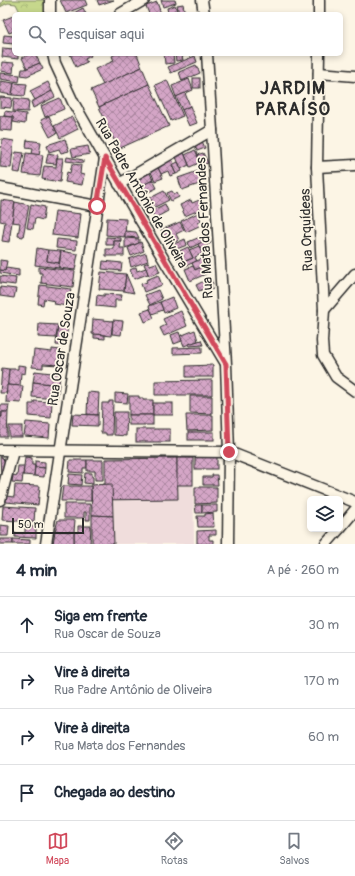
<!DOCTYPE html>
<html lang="pt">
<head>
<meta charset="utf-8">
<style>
  :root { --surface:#fff; --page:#f2f2f3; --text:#1f2937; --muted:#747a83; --line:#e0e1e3; --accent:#d1495b }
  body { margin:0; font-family:Pangolin,sans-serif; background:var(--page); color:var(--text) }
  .controls { position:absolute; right:12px; bottom:12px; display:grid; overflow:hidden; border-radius:6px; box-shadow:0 2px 6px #0003 }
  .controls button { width:36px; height:36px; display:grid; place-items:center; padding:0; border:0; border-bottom:1px solid var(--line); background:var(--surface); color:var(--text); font:20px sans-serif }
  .scale { position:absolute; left:12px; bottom:10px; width:72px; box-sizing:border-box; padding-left:4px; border:2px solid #2b2b2b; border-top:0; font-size:11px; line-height:14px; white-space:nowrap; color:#2b2b2b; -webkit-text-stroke:3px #fcf5e5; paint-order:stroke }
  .stop { position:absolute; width:12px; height:12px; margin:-9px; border:3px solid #d1495b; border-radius:50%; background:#fff }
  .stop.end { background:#d1495b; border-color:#fff; box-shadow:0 1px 4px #0008 }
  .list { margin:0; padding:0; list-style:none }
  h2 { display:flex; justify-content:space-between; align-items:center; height:52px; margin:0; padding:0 16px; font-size:17px }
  h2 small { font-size:13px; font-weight:400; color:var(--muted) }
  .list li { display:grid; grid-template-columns:26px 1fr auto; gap:12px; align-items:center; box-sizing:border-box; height:56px; padding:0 16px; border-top:1px solid var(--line) }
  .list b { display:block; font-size:15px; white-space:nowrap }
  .list p { margin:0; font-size:13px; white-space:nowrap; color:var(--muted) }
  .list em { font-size:13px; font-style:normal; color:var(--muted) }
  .icon { flex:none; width:22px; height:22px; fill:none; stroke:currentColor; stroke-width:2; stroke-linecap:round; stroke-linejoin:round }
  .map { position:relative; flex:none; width:355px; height:544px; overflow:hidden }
  .search { position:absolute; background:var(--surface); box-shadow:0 2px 6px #0003; left:12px; right:12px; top:12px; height:44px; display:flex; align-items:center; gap:10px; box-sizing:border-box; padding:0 14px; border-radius:6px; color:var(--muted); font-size:15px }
  .sheet { height:276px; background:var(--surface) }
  nav { display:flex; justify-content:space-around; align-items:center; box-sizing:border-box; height:56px; border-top:1px solid var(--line); background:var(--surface); font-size:11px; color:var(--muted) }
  nav a { display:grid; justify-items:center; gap:2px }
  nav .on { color:var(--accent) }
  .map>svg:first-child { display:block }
  .built { fill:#f0dddc }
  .forest { fill:url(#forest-crowns); stroke:#78815c }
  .building { fill:url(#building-cross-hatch); stroke:#2b2b2b }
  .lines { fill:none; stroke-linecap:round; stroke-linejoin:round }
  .minor-casing { stroke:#2b2b2b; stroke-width:13 }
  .minor { stroke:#fcf5e5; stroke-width:10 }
  .route { stroke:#d1495b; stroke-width:5 }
  .labels { text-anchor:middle; stroke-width:3.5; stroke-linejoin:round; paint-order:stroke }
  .street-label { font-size:14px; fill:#2b2b2b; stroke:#fcf5e5 }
  .district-label { font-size:18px; font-weight:bold; letter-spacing:1px; fill:#2b2b2b; stroke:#fcf5e5 }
</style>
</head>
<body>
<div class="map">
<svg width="355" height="544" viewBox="0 0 355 544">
  <defs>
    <pattern id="forest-crowns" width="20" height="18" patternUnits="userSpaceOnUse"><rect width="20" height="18" fill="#c6d78c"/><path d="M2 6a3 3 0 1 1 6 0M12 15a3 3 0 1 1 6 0" fill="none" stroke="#aab979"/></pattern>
    <pattern id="building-cross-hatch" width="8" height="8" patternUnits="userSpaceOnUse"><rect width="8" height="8" fill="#d4a5c6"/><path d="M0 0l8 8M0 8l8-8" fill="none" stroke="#ac87a1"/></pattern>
  </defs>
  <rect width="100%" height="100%" fill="#fcf5e5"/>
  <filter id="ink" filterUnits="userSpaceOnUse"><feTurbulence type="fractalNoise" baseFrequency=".025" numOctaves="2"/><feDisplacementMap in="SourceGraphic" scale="8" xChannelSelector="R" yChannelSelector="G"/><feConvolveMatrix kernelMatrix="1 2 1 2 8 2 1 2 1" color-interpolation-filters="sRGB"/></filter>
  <g filter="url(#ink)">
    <polygon class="built" points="193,458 194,544 92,544 91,485 105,484 105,459"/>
    <polygon class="forest" points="3,0 45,0 46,14 21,14 16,4 8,3 0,7"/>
    <g class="building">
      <polygon points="60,0 85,0 87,5 66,13"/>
      <polygon points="97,0 114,0 99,5"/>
      <polygon points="161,0 175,0 176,3 163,7"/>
      <polygon points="157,2 161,14 149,14 146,6"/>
      <polygon points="183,4 185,14 179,14 177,5"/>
      <polygon points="175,5 177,10 168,13 167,8"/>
      <polygon points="83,8 86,14 72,14"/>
      <polygon points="13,16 14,19 14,31 9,33 3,20"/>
      <polygon points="4,35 14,36 14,44 3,43"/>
      <polygon points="3,48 14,49 14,54 18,54 18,59 2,57"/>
      <polygon points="30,54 35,54 40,63 27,68 22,58"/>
      <polygon points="70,54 90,54 91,56 85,59 87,62 76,67"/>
      <polygon points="116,54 137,54 142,67 103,85 95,69 114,61 112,56"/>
      <polygon points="164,54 173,54 174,63 165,64"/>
      <polygon points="175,54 190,54 190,55 182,56 183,60 176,61"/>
      <polygon points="195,56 197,62 171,73 168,67"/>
      <polygon points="2,62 14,63 13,73 1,71"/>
      <polygon points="40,63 43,69 27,76 21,75 22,69 25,69"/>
      <polygon points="196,65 200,73 182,81 179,72"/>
      <polygon points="142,67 149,84 99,107 91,90"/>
      <polygon points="0,73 20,75 19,82 0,79"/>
      <rect x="193" y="78" width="7" height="10"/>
      <polygon points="189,79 193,90 176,97 172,86"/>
      <polygon points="167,80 183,116 171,121 155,85"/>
      <polygon points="0,81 14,83 12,95 0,93"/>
      <polygon points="48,82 52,91 35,100 30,91"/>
      <polygon points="14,83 27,84 25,96 12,95"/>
      <polygon points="149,84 169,126 118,149 99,107"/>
      <polygon points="52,91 55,97 33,108 31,102"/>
      <polygon points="185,93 190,106 182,110 176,97"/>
      <polygon points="0,97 12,98 11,108 0,107"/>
      <polygon points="14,98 29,100 28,112 13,111"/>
      <polygon points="60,98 64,109 45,117 41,106"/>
      <polygon points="190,106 197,123 189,126 182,110"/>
      <polygon points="5,111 26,114 25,124 13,122 13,117 4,116"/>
      <polygon points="0,116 13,117 12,131 0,130"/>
      <polygon points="49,116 57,133 50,137 41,120"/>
      <polygon points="72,117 78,129 60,138 54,126"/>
      <polygon points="2,139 14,141 11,168 0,167"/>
      <polygon points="65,139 69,151 61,153 59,149 49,152 47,145"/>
      <polygon points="27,140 41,142 39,155 32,154 33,148 26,147"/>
      <polygon points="202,141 205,148 197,151 194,144"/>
      <polygon points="88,146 90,154 73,157 71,149"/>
      <polygon points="195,150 201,162 190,167 185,155"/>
      <polygon points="16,152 24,153 20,173 13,172"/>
      <polygon points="26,153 43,155 40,176 23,174"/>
      <polygon points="48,153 58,155 56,164 46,163"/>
      <polygon points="184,153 189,165 181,169 176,157"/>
      <polygon points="203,153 208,163 202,165 197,155"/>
      <polygon points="67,157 83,160 83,163 66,161"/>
      <polygon points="57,158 63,158 60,182 42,179 44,166 56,167"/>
      <polygon points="172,159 174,164 172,165 176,174 170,176 168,171 161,174 157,166"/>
      <polygon points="178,162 182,171 176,174 172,165"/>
      <polygon points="72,164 81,165 80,174 84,175 82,185 65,182 67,172 70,173"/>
      <polygon points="157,166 163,178 155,181 150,170"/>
      <polygon points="198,171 202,183 182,190 178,178"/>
      <polygon points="150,173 153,180 139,187 135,180"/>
      <polygon points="153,180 157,188 144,194 141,186"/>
      <polygon points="164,191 169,200 155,207 150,198"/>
      <polygon points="172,191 174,194 177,193 179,197 171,201 167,193"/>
      <polygon points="202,199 206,207 185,216 180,205 191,200 192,203"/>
      <polygon points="1,200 15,202 9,242 2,241 5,222 0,221"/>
      <polygon points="15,202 29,205 23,237 18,236 20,223 12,222"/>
      <polygon points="31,204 45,207 43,220 35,218 33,229 27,228"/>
      <polygon points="165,204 168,211 155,218 151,211"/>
      <polygon points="55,211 81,214 78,238 52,235"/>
      <polygon points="198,213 201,221 198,223 199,226 186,232 181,221"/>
      <polygon points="107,218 126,219 125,237 106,235"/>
      <polygon points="180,222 184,230 176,234 179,240 168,245 161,230"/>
      <polygon points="125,231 136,232 139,238 125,237"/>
      <polygon points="205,235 207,240 190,248 188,242"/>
      <polygon points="106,237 121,238 121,241 114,241 114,245 106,245"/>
      <polygon points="125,238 139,239 139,243 125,248"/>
      <polygon points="57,239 77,241 76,250 56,248"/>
      <polygon points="185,239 187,245 174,250 172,245"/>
      <polygon points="209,239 211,243 207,245 209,251 202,254 198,244"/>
      <polygon points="114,241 121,241 120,248 124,248 124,256 106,256 106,249 114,249"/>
      <polygon points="141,242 144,251 131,256 128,248"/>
      <polygon points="199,246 202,254 195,257 197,261 183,267 181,263 193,258 189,250"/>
      <polygon points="188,247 193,258 180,263 175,253"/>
      <polygon points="37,248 48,250 47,261 59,263 59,268 35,265"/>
      <polygon points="48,250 61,251 59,263 47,261"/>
      <polygon points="61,251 78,254 75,270 59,268"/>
      <polygon points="146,253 148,261 131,267 129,259"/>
      <polygon points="208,256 210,260 204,263 205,265 195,270 192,263"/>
      <polygon points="0,260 7,261 5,271 0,270"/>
      <polygon points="103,261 122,263 121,271 102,269"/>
      <polygon points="149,262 150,265 156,263 160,272 149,276 144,264"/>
      <polygon points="205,265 208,273 190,281 185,269 193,266 195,270"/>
      <polygon points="39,267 75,271 73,287 41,283 42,273 39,273"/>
      <polygon points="136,267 137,271 146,268 148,274 134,279 130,270"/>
      <polygon points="6,268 19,270 19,276 0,273 0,270 5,271"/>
      <polygon points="101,272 126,274 124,291 99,289"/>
      <polygon points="126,274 134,293 124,291"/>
      <polygon points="158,275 162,285 144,292 141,284 147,282 146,280"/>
      <polygon points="0,276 16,278 15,285 0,283"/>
      <polygon points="210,278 213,284 211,285 213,289 207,291 206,288 199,291 196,285"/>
      <polygon points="40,285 71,289 68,306 54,304 55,301 44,299 43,305 38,304"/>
      <polygon points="0,287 16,289 14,298 0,296"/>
      <polygon points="158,290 162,299 150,305 145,295"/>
      <polygon points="104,294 122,295 121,300 115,300 115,308 96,306 97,295 104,296"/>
      <polygon points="172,297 176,308 164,313 160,302"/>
      <polygon points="160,302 163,310 152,314 149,306"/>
      <polygon points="150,309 154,318 145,322 141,312"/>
      <polygon points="181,311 187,326 164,336 160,328 166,325 163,319"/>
      <polygon points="93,319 113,321 111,336 92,334"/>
      <polygon points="113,320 123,321 121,335 112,334"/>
      <polygon points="39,324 58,325 56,338 38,337"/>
      <polygon points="58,325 68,326 65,346 56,345"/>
      <polygon points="195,330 198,341 184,346 180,336"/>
      <polygon points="179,332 182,341 174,344 171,335"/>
      <polygon points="94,334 105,335 105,339 94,338"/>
      <polygon points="201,340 203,345 189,346 189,344"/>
      <polygon points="202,347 202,353 173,354 173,348"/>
      <polygon points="52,349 61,350 59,365 43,364 43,368 32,367 34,350 52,352"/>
      <polygon points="18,365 26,366 25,374 21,373 20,386 7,385 9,369 18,369"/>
      <polygon points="213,365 213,377 186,377 186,366"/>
      <polygon points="2,368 9,369 7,393 0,393"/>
      <polygon points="35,371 60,374 59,385 33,382"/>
      <polygon points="212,380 212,395 155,395 155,381"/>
      <polygon points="33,382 59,385 57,399 32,397"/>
      <polygon points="7,385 23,386 21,403 6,402"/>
      <polygon points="88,392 99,393 98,415 87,414"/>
      <polygon points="115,393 128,394 127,403 115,402"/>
      <polygon points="129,396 139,396 139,398 143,398 143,400 153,400 153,415 129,415"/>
      <polygon points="190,396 212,396 212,414 190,413"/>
      <polygon points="34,401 52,402 51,418 29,416 29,404 34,404"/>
      <polygon points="109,401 113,401 112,435 106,435 106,433 101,433 102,403 109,403"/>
      <rect x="153" y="403" width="20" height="12"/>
      <polygon points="0,405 9,405 8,412 2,412 2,417 0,417"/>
      <polygon points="2,412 8,412 7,437 0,437 0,417 2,417"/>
      <polygon points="114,412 127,412 126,436 114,435"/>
      <polygon points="73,414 98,415 98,426 72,425"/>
      <rect x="129" y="415" width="24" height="10"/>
      <polygon points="186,415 213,415 213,430 187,431"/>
      <polygon points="26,422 50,424 49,438 24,436"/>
      <rect x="9" y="426" width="13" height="11"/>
      <rect x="136" y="429" width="34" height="13"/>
      <rect x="188" y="432" width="26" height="8"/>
      <rect x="195" y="455" width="22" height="14"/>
      <polygon points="0,457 2,457 5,462 1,477"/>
      <polygon points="25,457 32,458 32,465 35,465 34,476 23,475"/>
      <polygon points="177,458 178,499 95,500 95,485 105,484 105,459"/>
      <rect x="177" y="458" width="16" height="27"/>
      <polygon points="70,460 87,460 87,468 83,468 83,473 69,472"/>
      <polygon points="87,460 103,460 103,480 95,480 95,471 87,471"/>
      <polygon points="35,461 45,462 45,468 35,467"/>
      <polygon points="18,466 24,466 22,483 12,482 13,475 17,476"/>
      <polygon points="35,467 45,468 44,477 34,476"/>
      <polygon points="85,473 92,473 92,477 93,477 93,484 84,483"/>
      <polygon points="69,474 82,475 81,485 68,484"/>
      <polygon points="212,475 217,475 218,485 203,485 203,477 212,477"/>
      <polygon points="112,484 113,516 92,515 91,485"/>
      <polygon points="15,485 40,486 38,505 6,502 6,496 14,497"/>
      <polygon points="63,486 91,486 91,501 61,501"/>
      <polygon points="195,487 217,487 217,503 195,504"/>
      <polygon points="64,504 90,504 90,520 86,520 86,512 84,512 84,518 64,518"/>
      <polygon points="195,505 202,505 202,513 196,513"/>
      <polygon points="202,505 217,505 217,512 202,513"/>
      <polygon points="3,506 35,508 34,522 2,520"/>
      <polygon points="213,513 214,527 198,527 197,516 205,516 205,514"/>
      <polygon points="92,515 113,516 114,544 92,544"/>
      <polygon points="58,520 75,520 74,532 55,531"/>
      <polygon points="0,525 9,526 8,536 0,536"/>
      <polygon points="25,526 36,527 36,538 15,537 15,533 25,533"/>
      <polygon points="78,526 91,526 90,544 74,544 74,532 78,532"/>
      <polygon points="216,530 216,535 209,535 209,540 213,540 213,544 197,544 197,531"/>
      <polygon points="55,531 74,532 74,544 53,544"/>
      <rect x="0" y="539" width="13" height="5"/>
      <polygon points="13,539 30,540 30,544 13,544"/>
    </g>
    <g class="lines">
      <g class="minor-casing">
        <g id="minor">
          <polyline points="50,0 50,14"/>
          <polyline points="202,0 204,14"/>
          <polyline points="120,14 144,0"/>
          <polyline points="319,14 319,0"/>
          <polyline points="53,54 55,63 73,102 138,216 225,362"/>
          <polyline points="207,54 212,130 226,364 229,452 228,544"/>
          <polyline points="319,54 317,167 324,310 322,341 323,355 336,377 355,391"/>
          <polyline points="319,73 355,76"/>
          <polyline points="317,167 355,165"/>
          <polyline points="119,184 212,130"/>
          <polyline points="0,188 97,206"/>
          <polyline points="324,310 355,274"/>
          <polyline points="0,450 229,452 355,502"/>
          <polyline points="0,500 13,451"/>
          <polyline points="340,528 355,510"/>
          <polyline points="46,544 105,158"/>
          <polyline points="326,544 339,529"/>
        </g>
      </g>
      <use href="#minor" class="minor"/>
    </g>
  </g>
  <g class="lines" filter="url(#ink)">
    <polyline class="route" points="97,206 105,158 226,364 229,452"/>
  </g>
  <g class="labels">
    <g class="street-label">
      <text transform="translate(142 193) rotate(60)" y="5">Rua Padre Antônio de Oliveira</text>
      <text transform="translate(204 228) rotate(-93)" y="5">Rua Mata dos Fernandes</text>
      <text transform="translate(306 230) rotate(-92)" y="5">Rua Orquídeas</text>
      <text transform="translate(61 349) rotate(-81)" y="5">Rua Oscar de Souza</text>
    </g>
    <g class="district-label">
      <text x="293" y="94">JARDIM<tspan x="293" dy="21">PARAÍSO</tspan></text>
    </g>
  </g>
</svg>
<div class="controls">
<button><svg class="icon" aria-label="layers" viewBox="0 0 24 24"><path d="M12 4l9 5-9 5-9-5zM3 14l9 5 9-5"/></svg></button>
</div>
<div class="scale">50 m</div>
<div class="stop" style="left:97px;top:206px"></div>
<div class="stop end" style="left:229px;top:452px"></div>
<div class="search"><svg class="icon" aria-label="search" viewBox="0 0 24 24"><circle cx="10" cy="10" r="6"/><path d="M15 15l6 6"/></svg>Pesquisar aqui</div>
</div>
<section class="sheet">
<h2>4 min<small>A pé · 260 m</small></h2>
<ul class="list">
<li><svg class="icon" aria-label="ahead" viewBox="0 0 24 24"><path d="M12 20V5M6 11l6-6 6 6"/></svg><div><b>Siga em frente</b><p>Rua Oscar de Souza</p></div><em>30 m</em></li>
<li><svg class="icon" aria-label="right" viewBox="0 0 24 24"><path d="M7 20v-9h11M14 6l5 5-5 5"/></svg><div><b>Vire à direita</b><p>Rua Padre Antônio de Oliveira</p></div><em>170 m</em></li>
<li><svg class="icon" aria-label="right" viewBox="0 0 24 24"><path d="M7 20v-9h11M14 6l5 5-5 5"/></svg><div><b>Vire à direita</b><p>Rua Mata dos Fernandes</p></div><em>60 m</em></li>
<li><svg class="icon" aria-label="arrive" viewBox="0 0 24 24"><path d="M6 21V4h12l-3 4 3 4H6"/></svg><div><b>Chegada ao destino</b></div></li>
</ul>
</section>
<nav>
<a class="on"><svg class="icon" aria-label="map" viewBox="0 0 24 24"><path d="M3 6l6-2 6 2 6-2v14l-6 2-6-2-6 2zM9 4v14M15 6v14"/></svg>Mapa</a>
<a><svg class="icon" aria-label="directions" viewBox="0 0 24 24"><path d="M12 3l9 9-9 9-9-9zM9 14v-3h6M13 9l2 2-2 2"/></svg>Rotas</a>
<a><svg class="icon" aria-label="saved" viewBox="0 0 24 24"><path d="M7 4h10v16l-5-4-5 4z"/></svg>Salvos</a>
</nav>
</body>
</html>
